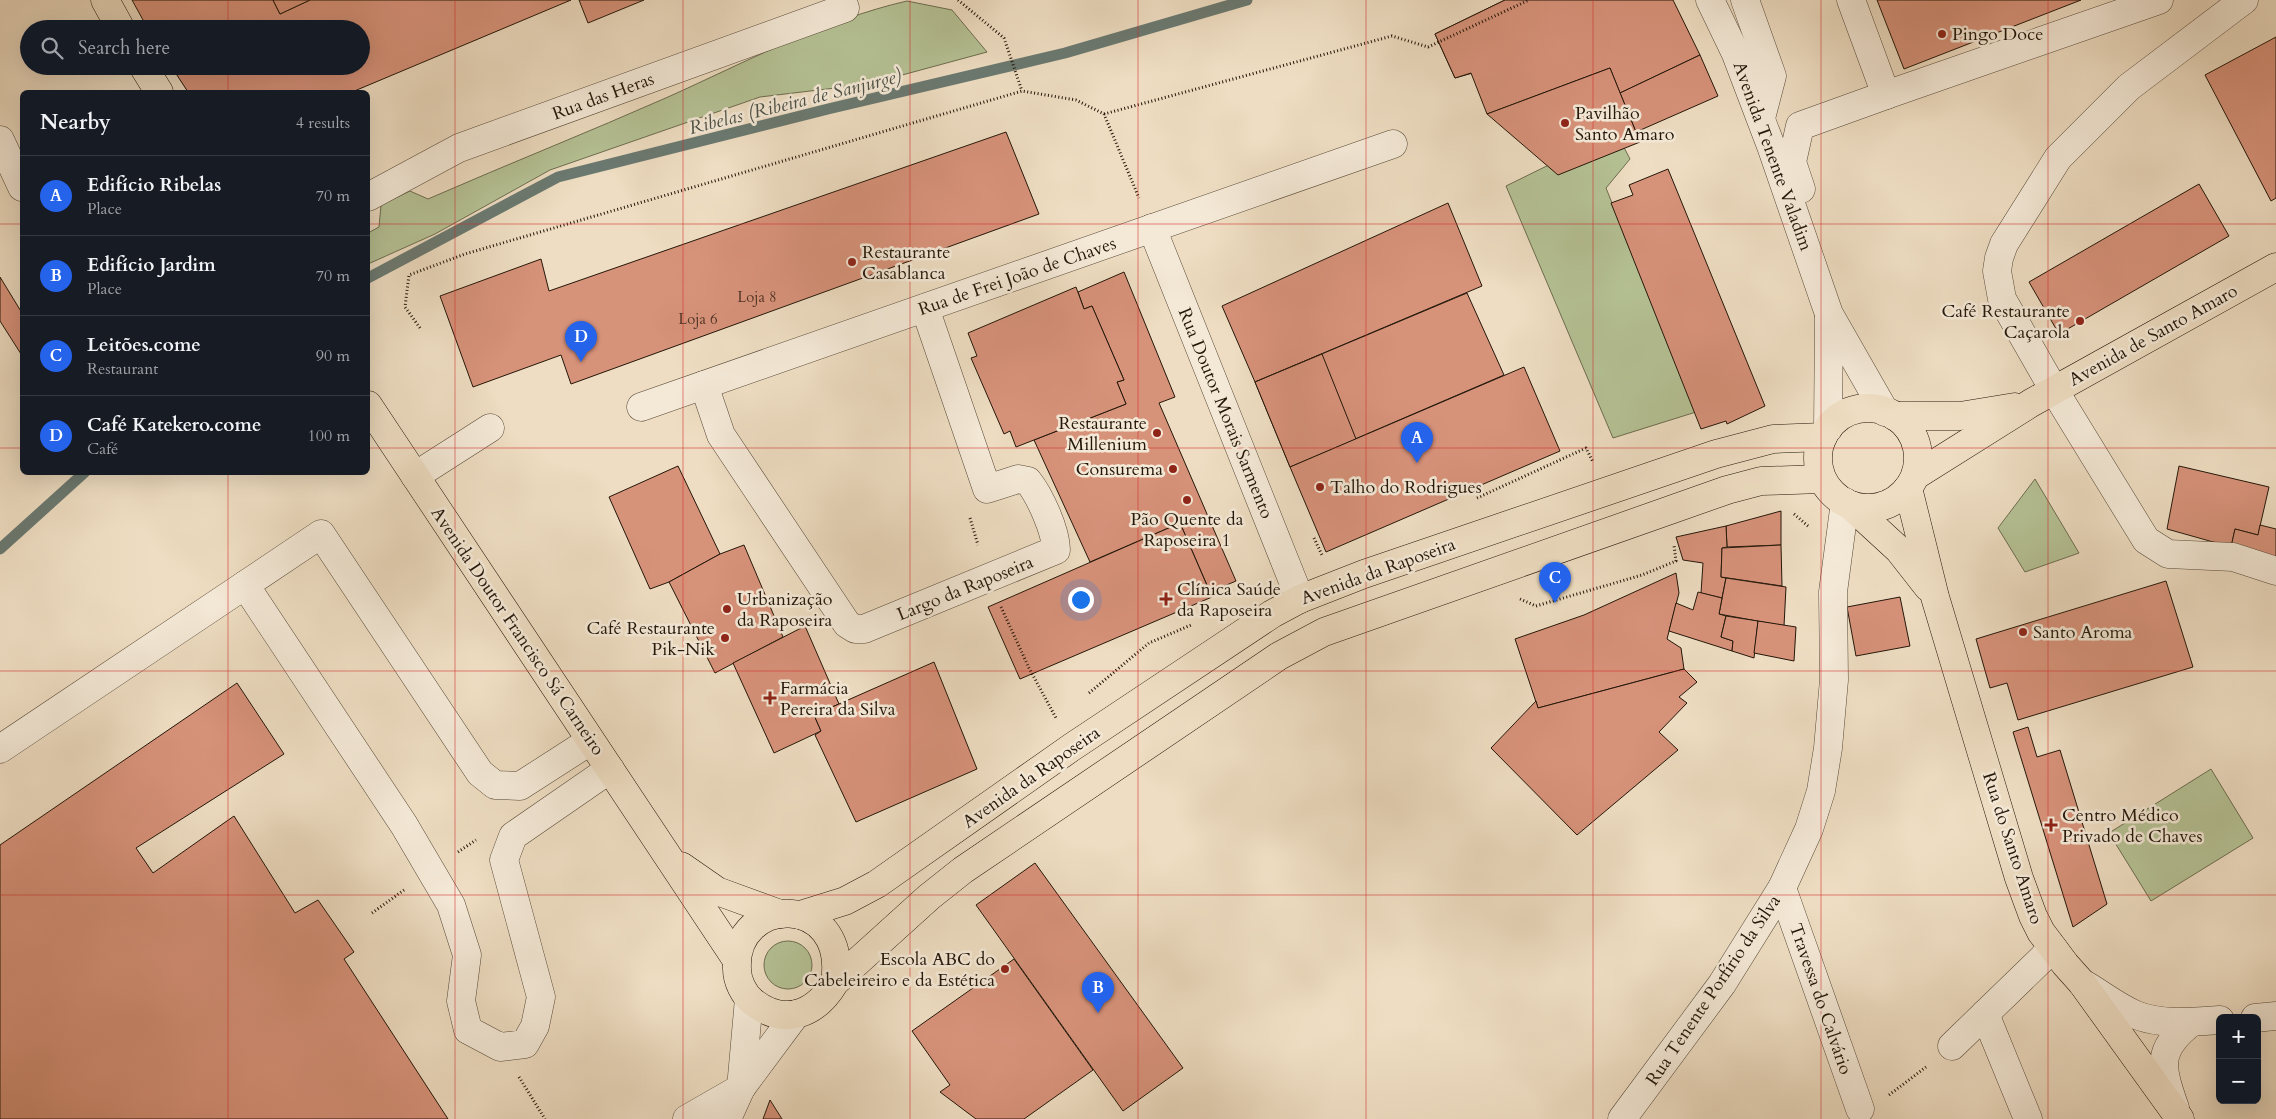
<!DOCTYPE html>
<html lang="en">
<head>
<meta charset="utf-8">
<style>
  :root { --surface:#171b24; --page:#20242c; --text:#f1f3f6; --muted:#9ea1a6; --line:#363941; --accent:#2563eb }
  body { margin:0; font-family:Cardo,serif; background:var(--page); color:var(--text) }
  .controls { position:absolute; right:15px; bottom:15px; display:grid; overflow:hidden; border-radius:8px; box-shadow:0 5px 20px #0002 }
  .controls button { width:45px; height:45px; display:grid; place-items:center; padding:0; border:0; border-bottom:1px solid var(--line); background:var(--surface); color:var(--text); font:25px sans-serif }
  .you { position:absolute; left:1080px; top:599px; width:18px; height:18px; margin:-12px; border:4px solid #fff; border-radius:50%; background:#1a73e8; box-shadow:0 0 0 8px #1a73e833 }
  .badge { display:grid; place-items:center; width:32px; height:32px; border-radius:50%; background:var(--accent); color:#fff; font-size:16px; font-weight:700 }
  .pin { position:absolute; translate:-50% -41px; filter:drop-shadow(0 1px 2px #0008) }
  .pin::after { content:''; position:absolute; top:26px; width:18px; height:15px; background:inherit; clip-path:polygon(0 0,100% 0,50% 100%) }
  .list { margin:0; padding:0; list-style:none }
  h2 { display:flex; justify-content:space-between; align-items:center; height:65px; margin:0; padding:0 20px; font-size:21px }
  h2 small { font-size:16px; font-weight:400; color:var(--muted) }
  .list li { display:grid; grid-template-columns:32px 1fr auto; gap:15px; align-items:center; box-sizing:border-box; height:80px; padding:0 20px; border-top:1px solid var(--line) }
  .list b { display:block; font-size:19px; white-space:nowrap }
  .list p { margin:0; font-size:16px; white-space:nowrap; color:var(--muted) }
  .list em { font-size:16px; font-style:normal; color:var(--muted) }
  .icon { flex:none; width:28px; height:28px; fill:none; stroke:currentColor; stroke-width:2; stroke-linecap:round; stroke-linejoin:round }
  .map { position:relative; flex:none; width:2276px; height:1119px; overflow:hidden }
  .search { position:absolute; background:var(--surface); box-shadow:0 5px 20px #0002; left:20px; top:20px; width:350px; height:55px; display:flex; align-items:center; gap:12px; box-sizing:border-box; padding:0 18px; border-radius:28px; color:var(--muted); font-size:19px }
  .panel { position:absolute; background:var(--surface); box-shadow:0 5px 20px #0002; left:20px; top:90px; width:350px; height:385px; border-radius:8px }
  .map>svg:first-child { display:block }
  .green { fill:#b5c295; stroke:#6c6c4f }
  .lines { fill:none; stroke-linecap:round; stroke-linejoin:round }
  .stream { stroke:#6a7971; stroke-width:11 }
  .building { fill:#d7927a; stroke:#231609 }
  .minor-casing { stroke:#564837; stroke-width:29 }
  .major-casing { stroke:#231609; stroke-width:29 }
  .path { stroke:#231609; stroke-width:3; stroke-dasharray:1 2.5; stroke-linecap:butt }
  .minor { stroke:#f4e9d7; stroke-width:28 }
  .major { stroke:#eeddc2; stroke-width:28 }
  .grid { fill:none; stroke:#d62828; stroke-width:1; stroke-opacity:0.55 }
  .poi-dot { fill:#8f2418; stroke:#f4e9d7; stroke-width:2 }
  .labels { text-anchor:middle; stroke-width:5; stroke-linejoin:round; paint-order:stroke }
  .number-label { font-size:15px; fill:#503525 }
  .poi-label { font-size:18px; fill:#231609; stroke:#f4e9d7; text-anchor:start }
  .street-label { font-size:18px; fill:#231609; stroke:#f4e9d7 }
  .water-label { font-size:19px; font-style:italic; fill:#4c5046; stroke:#f4e9d7 }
</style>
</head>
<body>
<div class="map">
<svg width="2276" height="1119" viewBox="0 0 2276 1119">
  <rect width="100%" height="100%" fill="#eeddc2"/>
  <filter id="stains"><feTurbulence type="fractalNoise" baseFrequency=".004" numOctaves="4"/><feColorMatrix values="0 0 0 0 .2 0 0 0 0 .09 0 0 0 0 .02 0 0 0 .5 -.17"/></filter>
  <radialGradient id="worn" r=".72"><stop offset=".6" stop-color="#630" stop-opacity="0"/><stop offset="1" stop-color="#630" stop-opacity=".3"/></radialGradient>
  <g class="green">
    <path d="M907 1 952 10 987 52 869 84 760 97 550 170 435 234 368 264V233L379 227 381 205 410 191 428 199C508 164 589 132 668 97 746 62 824 20 907 1Z"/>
    <polygon points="1616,132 1630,159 1606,188 1696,412 1613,438 1506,186"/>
    <polygon points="2035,479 2079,553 2025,572 1998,528"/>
    <polygon points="2211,769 2253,838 2151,901 2109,833"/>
    <circle cx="788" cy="965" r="24"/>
  </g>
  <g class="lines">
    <g class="stream">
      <polyline points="368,278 558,177 828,109 1065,53 1247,0"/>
      <polyline points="0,549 85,472"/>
    </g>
  </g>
  <g class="building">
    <polygon points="132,0 273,0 280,14 310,0 571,0 352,92 188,92 171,66 361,66 361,29 148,29"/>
    <polygon points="273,0 310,0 280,14"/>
    <polygon points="579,0 644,0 588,23"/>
    <polygon points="1505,0 1662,0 1561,48 1455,78 1435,34"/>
    <polygon points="1505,0 1673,0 1700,55 1620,93 1610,68 1487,114 1471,73 1455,78 1435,34"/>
    <polygon points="1877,0 2081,0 1904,69"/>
    <polygon points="2276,37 2276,198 2271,201 2205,75"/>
    <polygon points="1700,55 1718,96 1636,132 1620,93"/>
    <polygon points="1610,68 1640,142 1558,175 1487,114"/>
    <polygon points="1006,132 1039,214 571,384 561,355 473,387 440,296 541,259 549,291"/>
    <polygon points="1668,169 1765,406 1727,424 1726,421 1701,429 1611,203 1633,195 1629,185"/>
    <polygon points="2199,184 2229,236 2059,334 2029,282"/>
    <polygon points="1448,203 1482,286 1255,382 1222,306"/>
    <polygon points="1124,272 1175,397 1159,403 1236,581 1210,592 1180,523 1090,562 1034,440 1126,404 1117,382 1124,380 1092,306 1084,309 1078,292"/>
    <polygon points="0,277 22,313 22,353 21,354 0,321"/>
    <polygon points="1076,287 1084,309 1092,306 1124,380 1117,382 1126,404 1016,447 1010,431 1004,434 971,358 977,356 968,333"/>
    <polygon points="1467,293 1504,375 1290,467 1255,382"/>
    <polygon points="1322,354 1356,439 1290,467 1255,382"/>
    <polygon points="1524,367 1560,451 1326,552 1290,467"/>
    <polygon points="678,466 720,554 669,582 650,589 609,497"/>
    <polygon points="2179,466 2269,487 2258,535 2235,529 2231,547 2167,529"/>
    <polygon points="1781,511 1781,545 1727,547 1726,526"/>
    <polygon points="1180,523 1212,597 1020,679 988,607"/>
    <polygon points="2260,525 2276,529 2276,560 2231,547 2235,529 2258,535"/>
    <polygon points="1726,526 1727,547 1722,548 1721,577 1726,578 1722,598 1701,593 1703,563 1683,560 1676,537"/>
    <polygon points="744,545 783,637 715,673 669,582 720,554"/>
    <polygon points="1781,545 1782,586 1721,577 1722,548"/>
    <polygon points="1676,573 1679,593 1667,639 1681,648 1684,669 1538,708 1515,639 1584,615"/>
    <polygon points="1726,578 1786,587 1784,626 1719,614"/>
    <polygon points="2166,581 2193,667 2018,720 2007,683 1990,688 1976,639"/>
    <polygon points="1698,592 1722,598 1719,614 1726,616 1721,637 1733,641 1732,651 1669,631 1676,603 1693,610"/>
    <polygon points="1900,597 1910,646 1856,656 1847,607"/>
    <polygon points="1726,616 1758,621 1754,658 1732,651 1733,641 1721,637"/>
    <polygon points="1758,621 1796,627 1794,661 1754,653"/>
    <polygon points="805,626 839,704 814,715 821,731 774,753 733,663"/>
    <polygon points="934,662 977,769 856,822 815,735 821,731 814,715"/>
    <polygon points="1684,669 1697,682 1679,697 1687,703 1659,732 1678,750 1577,835 1491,748 1536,701 1538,708"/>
    <polygon points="237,683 284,754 136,848 153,873 234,816 295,913 318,900 354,952 344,959 448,1119 0,1119 0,845"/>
    <polygon points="2028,727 2037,757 2060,750 2107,904 2073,927 2013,732"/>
    <polygon points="1035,863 1183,1068 1123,1111 976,905"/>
    <polygon points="1014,959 1093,1070 1024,1119 976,1119 940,1092 950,1085 912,1031"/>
    <polygon points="770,1100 782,1119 763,1119"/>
  </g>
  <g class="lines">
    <g class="minor-casing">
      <g id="minor">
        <polyline points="1710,0 1736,54 1771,146 1829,314 1885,412"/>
        <polyline points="1745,0 1772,76 1761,118"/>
        <polyline points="2244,0 2129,87 2058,158 2004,244 1999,258 1997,271 2002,299 2054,390 2146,540 2168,554 2233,557 2276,571"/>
        <polyline points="1886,95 2159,0"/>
        <polyline points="0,140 22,187"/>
        <polyline points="1801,189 1792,162 1800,126 1886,95 1851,0"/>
        <polyline points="368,197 459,148 845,8 842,0"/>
        <polyline points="1152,228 1300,599"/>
        <path d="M704 385 721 435 847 624 855 629H864L1056 550C1056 531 1040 496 1028 481L1018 479 987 489 925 308"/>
        <polyline points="641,407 1393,144"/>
        <polyline points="1828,429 1829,316"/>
        <polyline points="415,476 490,428"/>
        <polyline points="590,741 520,786 495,785 480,773 321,534 245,585 404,825 451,905 467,955 461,1001 468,1030 500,1047 525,1044 535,1026 541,997 504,860 513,836 610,769"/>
        <polyline points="0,749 245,585"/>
        <polyline points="1782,888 1860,1109"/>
        <path d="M2082 983C2100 993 2117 1007 2136 1015 2161 1025 2193 1022 2220 1020"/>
        <polyline points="1985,1014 2028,1119"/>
        <polyline points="2255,1018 2276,1016"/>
        <polyline points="1952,1046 2053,948"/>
        <polyline points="741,1088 749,999"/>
        <path d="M2175 1108C2161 1068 2155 1050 2192 1022"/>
        <polyline points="687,1119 741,1088"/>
        <polyline points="727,1119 741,1088 796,1014"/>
        <polyline points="1622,1119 1722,984 1782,888 1809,829 1821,791 1828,748 1834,680 1833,592 1845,502"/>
      </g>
    </g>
    <g class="major-casing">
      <g id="major">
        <polyline points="105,0 121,29"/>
        <polyline points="143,66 159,92"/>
        <polyline points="368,405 736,959"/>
        <circle cx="1868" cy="458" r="50"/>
        <polyline points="1894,416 1960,416 2015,407"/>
        <polyline points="1915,476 2031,403 2276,267"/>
        <polyline points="1908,488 1935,597 2019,878 2033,916 2041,932 2065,964 2082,983 2180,1119"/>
        <polyline points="1850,505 1899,550 1928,587"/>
        <polyline points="681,866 717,891 780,914"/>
        <polyline points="800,915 845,901 877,884 1072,747 1272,614 1300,599 1364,574 1716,454 1773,439 1823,437"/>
        <path d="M835 982C849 892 733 894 737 969 737 981 744 995 753 1002 785 1027 816 1014 835 982L929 897 963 870 1279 656 1324 632 1727 490 1761 481 1822 479"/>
      </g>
    </g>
    <g class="path">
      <polyline points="958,0 1004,38 1022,91"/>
      <polyline points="1104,114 1392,36 1428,47 1529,0"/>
      <polyline points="420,328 405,307 409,275 465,254 1022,91 1076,100 1104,114 1139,198"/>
      <polyline points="1477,498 1586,448 1593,462"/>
      <polyline points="1794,514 1808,526"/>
      <polyline points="970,518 978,545"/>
      <polyline points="1314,538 1322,555"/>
      <polyline points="1520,599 1536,606 1642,575 1676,561 1674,545"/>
      <polyline points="1001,607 1029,668 1056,718"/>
      <polyline points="1089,693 1149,643 1191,625"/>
      <polyline points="458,852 476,840"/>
      <polyline points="372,913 404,890"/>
      <polyline points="519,1077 545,1119"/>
      <polyline points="1889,1095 1926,1067"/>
    </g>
    <use href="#minor" class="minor"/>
    <use href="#major" class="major"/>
  </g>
  <path class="grid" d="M228 0V29M455 0V1119M683 0V1119M910 0V1119M1138 0V1119M1366 0V1119M1593 0V1119M1821 0V1119M2048 0V1119M228 66V92M0 224H22M368 224H2276M0 448H22M368 448H2276M228 472V1119M0 671H2276M0 895H2276"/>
  <g class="poi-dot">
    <circle cx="1942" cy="34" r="5"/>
    <circle cx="1565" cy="123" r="5"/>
    <circle cx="852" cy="262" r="5"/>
    <circle cx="2080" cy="321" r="5"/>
    <circle cx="1157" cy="433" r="5"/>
    <circle cx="1173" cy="469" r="5"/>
    <circle cx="1320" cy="487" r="5"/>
    <circle cx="1187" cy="500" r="5"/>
    <path d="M1163.5 591.5h5v5h5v5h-5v5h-5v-5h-5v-5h5z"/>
    <circle cx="727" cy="609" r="5"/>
    <circle cx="2023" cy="632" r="5"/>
    <circle cx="725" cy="638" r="5"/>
    <path d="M767.5 690.5h5v5h5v5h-5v5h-5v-5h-5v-5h5z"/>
    <path d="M2048.5 817.5h5v5h5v5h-5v5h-5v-5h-5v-5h5z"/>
    <circle cx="1005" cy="969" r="5"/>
  </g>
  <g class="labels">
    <g class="number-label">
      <text x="757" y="302">Loja 8</text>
      <text x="698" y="324">Loja 6</text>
    </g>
    <g class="poi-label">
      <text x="1952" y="40">Pingo Doce</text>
      <text x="1575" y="119">Pavilhão<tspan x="1575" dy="21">Santo Amaro</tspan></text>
      <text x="862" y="258">Restaurante<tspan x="862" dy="21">Casablanca</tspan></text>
      <text x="2070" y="317" text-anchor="end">Café Restaurante<tspan x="2070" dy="21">Caçarola</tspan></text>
      <text x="1147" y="429" text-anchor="end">Restaurante<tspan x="1147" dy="21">Millenium</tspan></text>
      <text x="1163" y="475" text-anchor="end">Consurema</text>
      <text x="1330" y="493">Talho do Rodrigues</text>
      <text x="1187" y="525" text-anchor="middle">Pão Quente da<tspan x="1187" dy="21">Raposeira 1</tspan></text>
      <text x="1177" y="595">Clínica Saúde<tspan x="1177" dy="21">da Raposeira</tspan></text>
      <text x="737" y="605">Urbanização<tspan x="737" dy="21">da Raposeira</tspan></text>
      <text x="715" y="634" text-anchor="end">Café Restaurante<tspan x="715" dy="21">Pik-Nik</tspan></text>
      <text x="2033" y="638">Santo Aroma</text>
      <text x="780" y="694">Farmácia<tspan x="780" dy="21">Pereira da Silva</tspan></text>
      <text x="2062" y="821">Centro Médico<tspan x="2062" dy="21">Privado de Chaves</tspan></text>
      <text x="995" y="965" text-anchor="end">Escola ABC do<tspan x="995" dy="21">Cabeleireiro e da Estética</tspan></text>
    </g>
    <g class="street-label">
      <text transform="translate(603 96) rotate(-20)" y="6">Rua das Heras</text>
      <text transform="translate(1773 156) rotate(70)" y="6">Avenida Tenente Valadim</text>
      <text transform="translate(1017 276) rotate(-19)" y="6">Rua de Frei João de Chaves</text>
      <text transform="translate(2153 335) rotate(-29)" y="6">Avenida de Santo Amaro</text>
      <text transform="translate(1226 413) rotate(68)" y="6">Rua Doutor Morais Sarmento</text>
      <text transform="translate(1378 571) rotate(-20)" y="6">Avenida da Raposeira</text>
      <text transform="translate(965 588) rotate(-22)" y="6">Largo da Raposeira</text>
      <text transform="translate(518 631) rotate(56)" y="6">Avenida Doutor Francisco Sá Carneiro</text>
      <text transform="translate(1031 777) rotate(-35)" y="6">Avenida da Raposeira</text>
      <text transform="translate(2013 848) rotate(72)" y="6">Rua do Santo Amaro</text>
      <text transform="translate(1713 990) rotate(-56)" y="6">Rua Tenente Porfírio da Silva</text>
      <text transform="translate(1821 999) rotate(71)" y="6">Travessa do Calvário</text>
    </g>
    <g class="water-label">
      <text transform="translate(795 101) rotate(-14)" y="7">Ribelas (Ribeira de Sanjurge)</text>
    </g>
  </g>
  <rect width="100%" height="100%" filter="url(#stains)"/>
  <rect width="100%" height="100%" fill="url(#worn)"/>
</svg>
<div class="controls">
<button>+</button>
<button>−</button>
</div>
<div class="you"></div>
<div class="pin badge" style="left:1417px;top:463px">A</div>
<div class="pin badge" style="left:1098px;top:1013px">B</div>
<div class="pin badge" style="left:1555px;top:603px">C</div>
<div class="pin badge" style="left:581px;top:362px">D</div>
<div class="search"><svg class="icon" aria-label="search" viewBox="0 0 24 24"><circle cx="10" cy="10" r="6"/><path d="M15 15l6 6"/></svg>Search here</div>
<section class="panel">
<h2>Nearby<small>4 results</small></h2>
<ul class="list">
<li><span class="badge">A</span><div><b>Edifício Ribelas</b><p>Place</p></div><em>70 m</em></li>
<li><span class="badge">B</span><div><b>Edifício Jardim</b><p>Place</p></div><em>70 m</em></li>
<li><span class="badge">C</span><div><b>Leitões.come</b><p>Restaurant</p></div><em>90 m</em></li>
<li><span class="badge">D</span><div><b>Café Katekero.come</b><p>Café</p></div><em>100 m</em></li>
</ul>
</section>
</div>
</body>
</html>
